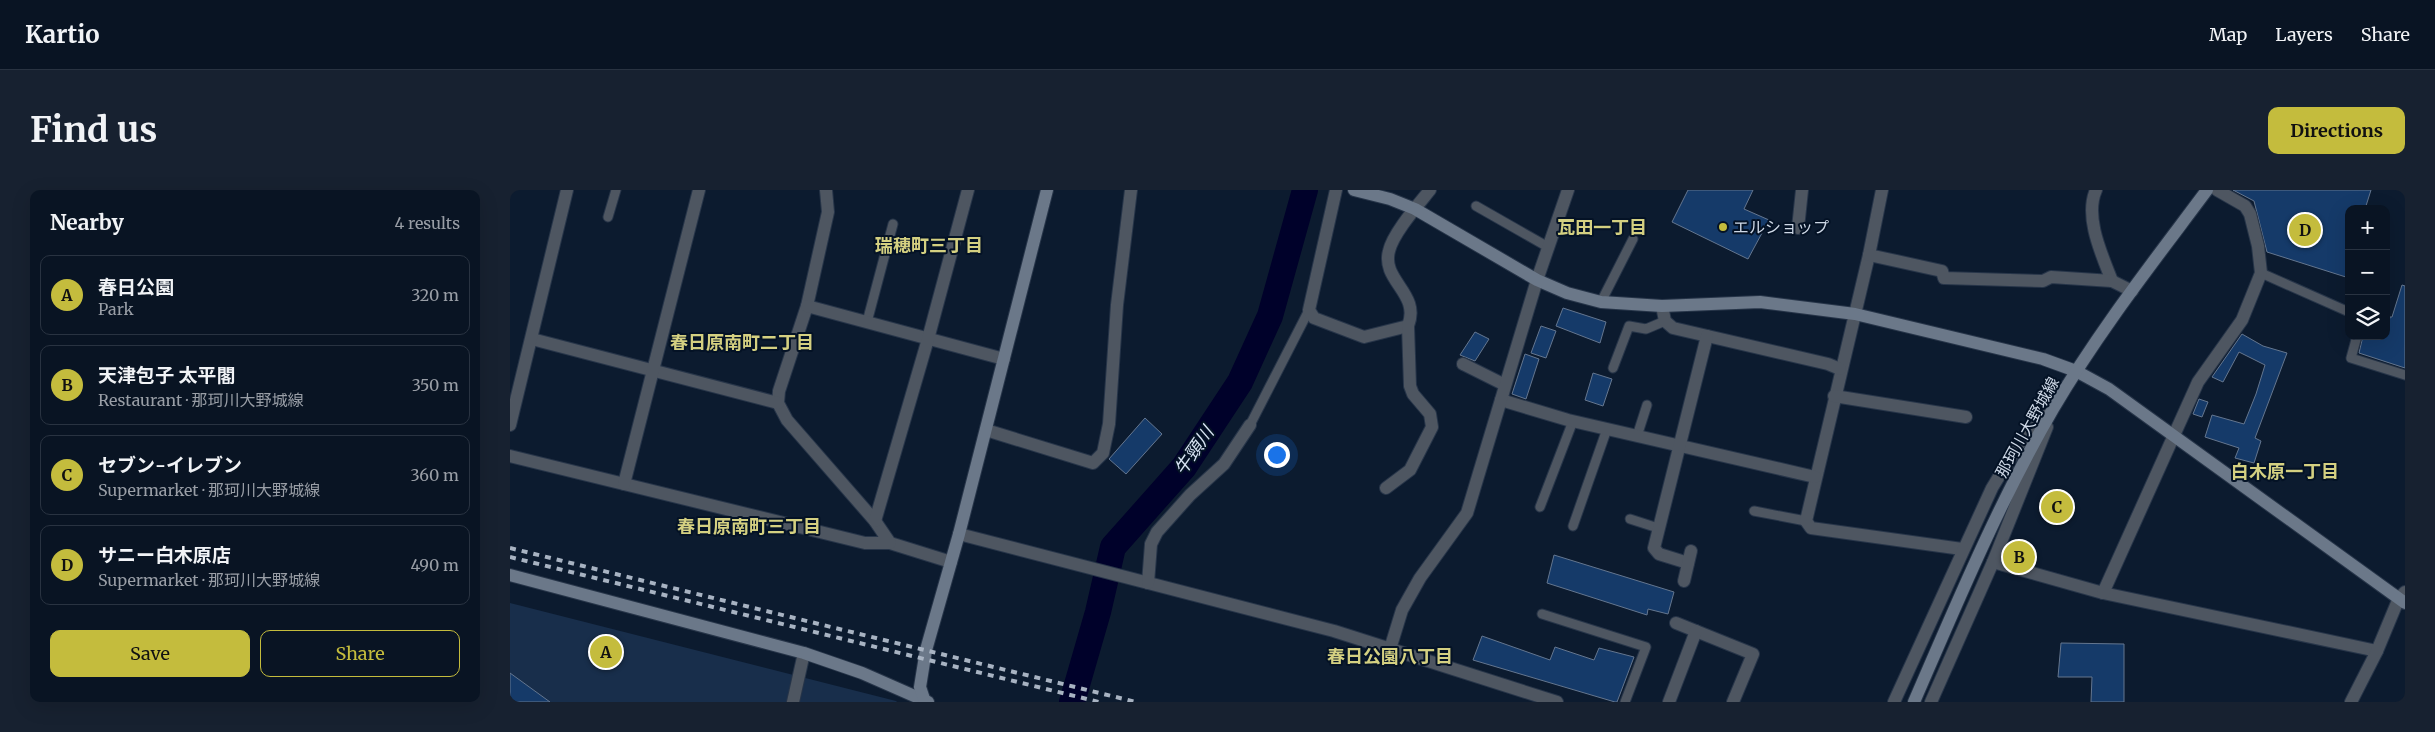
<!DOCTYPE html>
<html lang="en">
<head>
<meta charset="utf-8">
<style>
  :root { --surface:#091423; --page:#172130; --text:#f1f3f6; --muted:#999ea6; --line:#293341; --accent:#c4bc3d }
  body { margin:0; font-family:Merriweather,"Noto Sans JP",serif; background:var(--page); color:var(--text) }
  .controls { position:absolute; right:15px; top:15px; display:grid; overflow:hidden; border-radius:10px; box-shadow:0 5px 20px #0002 }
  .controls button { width:45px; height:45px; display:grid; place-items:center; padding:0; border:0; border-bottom:1px solid var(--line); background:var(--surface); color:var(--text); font:25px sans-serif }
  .you { position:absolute; left:766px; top:264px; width:18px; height:18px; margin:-12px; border:4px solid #fff; border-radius:50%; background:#1a73e8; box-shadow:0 0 0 8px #1a73e833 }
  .badge { display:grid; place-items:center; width:32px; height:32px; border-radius:50%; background:var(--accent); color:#111; font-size:16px; font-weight:700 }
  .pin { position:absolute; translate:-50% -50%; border:2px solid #fff; box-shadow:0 1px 5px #0006 }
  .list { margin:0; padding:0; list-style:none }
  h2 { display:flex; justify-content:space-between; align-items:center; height:65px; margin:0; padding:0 20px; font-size:21px }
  h2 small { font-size:16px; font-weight:400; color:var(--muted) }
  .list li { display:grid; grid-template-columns:32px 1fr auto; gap:15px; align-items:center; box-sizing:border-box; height:80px; margin:0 10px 10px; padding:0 10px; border:1px solid var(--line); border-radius:10px }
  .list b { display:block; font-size:19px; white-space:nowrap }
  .list p { margin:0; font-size:16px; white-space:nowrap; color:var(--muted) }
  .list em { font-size:16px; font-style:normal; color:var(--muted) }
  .actions { display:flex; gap:10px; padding:15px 20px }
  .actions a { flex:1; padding:11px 0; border:1px solid var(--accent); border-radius:10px; text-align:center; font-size:18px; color:var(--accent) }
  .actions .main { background:var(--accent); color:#111 }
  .icon { flex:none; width:28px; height:28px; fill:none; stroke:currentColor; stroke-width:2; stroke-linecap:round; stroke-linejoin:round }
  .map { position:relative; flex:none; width:1895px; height:512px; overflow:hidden; border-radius:10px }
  header { display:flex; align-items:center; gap:30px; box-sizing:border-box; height:70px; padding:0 25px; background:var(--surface); border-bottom:1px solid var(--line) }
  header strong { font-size:24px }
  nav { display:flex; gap:28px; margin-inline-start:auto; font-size:18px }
  .intro { display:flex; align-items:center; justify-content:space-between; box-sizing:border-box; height:120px; padding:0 30px }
  h1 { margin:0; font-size:35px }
  .button { padding:12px 22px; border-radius:10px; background:var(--accent); color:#111; font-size:18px; font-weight:700 }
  main { display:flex; gap:30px; padding:0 30px }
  aside { flex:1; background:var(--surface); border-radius:10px; box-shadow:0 5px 20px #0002 }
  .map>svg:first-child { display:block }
  .green { fill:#182e4b }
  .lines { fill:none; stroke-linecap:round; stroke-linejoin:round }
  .river { stroke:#00012a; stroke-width:26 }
  .building { fill:#153a69; stroke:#64768f }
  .lane-casing { stroke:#273549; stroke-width:11 }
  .street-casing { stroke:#273549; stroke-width:14 }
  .secondary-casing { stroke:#273549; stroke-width:14 }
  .lane { stroke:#4e5661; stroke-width:9 }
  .street { stroke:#4e5661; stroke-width:12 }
  .secondary { stroke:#6b7889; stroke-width:12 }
  .rail { stroke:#a8b3c2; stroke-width:4; stroke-dasharray:6 6; stroke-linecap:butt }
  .poi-dot { fill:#c4bc3d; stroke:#041225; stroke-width:2 }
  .labels { text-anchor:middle; stroke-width:4; stroke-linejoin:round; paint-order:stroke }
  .poi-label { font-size:16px; fill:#ced8e6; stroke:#041225; text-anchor:start }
  .street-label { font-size:16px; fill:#ced8e6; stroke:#041225 }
  .neighbourhood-label { font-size:18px; font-weight:bold; fill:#d4d081; stroke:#041225 }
  .water-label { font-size:18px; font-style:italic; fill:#dae5f5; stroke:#041225 }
</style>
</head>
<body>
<header>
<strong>Kartio</strong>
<nav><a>Map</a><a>Layers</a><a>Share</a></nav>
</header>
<div class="intro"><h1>Find us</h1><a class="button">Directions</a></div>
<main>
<aside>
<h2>Nearby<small>4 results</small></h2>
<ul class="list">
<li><span class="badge">A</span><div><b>春日公園</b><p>Park</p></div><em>320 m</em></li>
<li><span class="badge">B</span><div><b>天津包子 太平閣</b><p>Restaurant · 那珂川大野城線</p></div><em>350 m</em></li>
<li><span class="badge">C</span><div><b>セブン-イレブン</b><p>Supermarket · 那珂川大野城線</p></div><em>360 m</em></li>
<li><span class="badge">D</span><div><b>サニー白木原店</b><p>Supermarket · 那珂川大野城線</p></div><em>490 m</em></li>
</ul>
<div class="actions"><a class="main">Save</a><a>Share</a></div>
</aside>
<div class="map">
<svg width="1895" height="512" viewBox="0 0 1895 512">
  <rect width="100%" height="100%" fill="#0c1b2f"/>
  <polygon class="green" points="0,413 386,511 387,512 0,512"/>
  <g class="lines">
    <polyline class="river" points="562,512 588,422 603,357 674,277 730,192 760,126 795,0"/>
  </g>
  <g class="building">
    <polygon points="1178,0 1243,0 1234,19 1259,30 1238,69 1162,32"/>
    <polygon points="1723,0 1861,0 1855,19 1839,19 1839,88 1757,62 1744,11"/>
    <polygon points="1892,95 1895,96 1895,178 1849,163 1853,146 1876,146 1880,127 1882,127"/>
    <polygon points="1053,118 1096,132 1090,153 1046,136"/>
    <polygon points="1031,136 1046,141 1036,168 1021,163"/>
    <polygon points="965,142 979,149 965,171 950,165"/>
    <polygon points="1732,144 1753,156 1777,163 1745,248 1751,251 1744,273 1725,268 1729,258 1695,247 1702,225 1734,234 1746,204 1755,175 1729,162 1713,192 1702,187"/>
    <polygon points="1015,164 1029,169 1016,209 1002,204"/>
    <polygon points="1083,183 1102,189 1093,216 1075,210"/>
    <polygon points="1689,209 1698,212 1692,227 1683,224"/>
    <polygon points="635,228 652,244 616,284 599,269"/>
    <polygon points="1044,365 1164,402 1158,424 1138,419 1137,425 1037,393"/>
    <polygon points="972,446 1040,470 1045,457 1084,470 1089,458 1124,467 1107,512 1105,512 963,470"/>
    <polygon points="1551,453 1614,454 1614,512 1581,512 1582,487 1548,487"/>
    <polygon points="0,483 40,512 0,512"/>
  </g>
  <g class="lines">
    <g class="lane-casing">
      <g id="lane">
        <polyline points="966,16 1038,57"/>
        <polyline points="98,27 106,0"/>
        <polyline points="1751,83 1839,122"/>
        <polyline points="1091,112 1123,49"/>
        <polyline points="357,132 383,34"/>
        <polyline points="1847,146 1841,168 1895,185"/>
        <polyline points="1103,178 1119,136 1136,139 1155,131"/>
        <polyline points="740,235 799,120"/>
        <polyline points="1127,246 1137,215"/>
        <polyline points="1030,317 1063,231"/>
        <polyline points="1244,321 1296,331"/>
        <polyline points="1120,329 1148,338"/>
        <polyline points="1063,336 1097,239"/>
        <polyline points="1032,424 1136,457 1115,512"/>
      </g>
    </g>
    <g class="street-casing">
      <g id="street">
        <polyline points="316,0 318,22 297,116 269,201 268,213 277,230 365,331 380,353 441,372"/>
        <polyline points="826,0 799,120 804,128 854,147 898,136"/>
        <polyline points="1372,0 1359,65 1296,331 1301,338 1452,359"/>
        <path d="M1586 0C1574 27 1592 65 1602 91"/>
        <polyline points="1288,38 1292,0"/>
        <polyline points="1359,65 1432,81 1434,88 1533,91 1541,87 1602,91 1622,101"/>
        <polyline points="297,116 494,169"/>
        <polyline points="1152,116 1155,131 1163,138 1318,174 1330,179"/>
        <polyline points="22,149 268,213"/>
        <polyline points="953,174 995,195"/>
        <polyline points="1324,206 1456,227"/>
        <polyline points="991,210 1058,230 1305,287"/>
        <polyline points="0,235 57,0"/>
        <polyline points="476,240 583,273 593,263 599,234 607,115 621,0"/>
        <polyline points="0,266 355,353 380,353"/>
        <polyline points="114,294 189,0"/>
        <path d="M876 298 900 280 922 237 920 224 903 204 900 196 898 136C911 103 871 91 879 61 883 43 908 15 920 0"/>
        <polyline points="365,331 418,149 458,0"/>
        <polyline points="449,344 824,441 1047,512"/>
        <polyline points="1483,372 1593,403 1867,461"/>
        <polyline points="1178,373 1149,364 1144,358 1197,146"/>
        <polyline points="1174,391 1181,361"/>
        <polyline points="638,393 641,354 647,342 680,305 714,274 740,235"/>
        <polyline points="1593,403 1688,192 1732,130 1751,83 1748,56 1740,24 1735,16 1707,0"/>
        <polyline points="1166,433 1243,464 1223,512"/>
        <polyline points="880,459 892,420 910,388 957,323 1027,90 1058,0"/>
        <polyline points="283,512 294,463"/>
        <polyline points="1159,512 1186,441"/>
        <polyline points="1384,512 1482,298 1508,255 1537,225"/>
        <polyline points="1421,512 1483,372 1537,237"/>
        <polyline points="1841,512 1867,461 1889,408 1895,402"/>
      </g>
    </g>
    <g class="secondary-casing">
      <g id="secondary">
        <polyline points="844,0 880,9 905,19 1027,90 1057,103 1091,112 1152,116 1250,112 1345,124 1533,169 1566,181 1599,199 1895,413"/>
        <polyline points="0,385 294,463 352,483 418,512"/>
        <polyline points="415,512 410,497 416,460 449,344 537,0"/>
        <path d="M1404 512C1447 413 1489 312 1543 219 1588 142 1644 71 1697 0"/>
      </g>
    </g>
    <use href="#lane" class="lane"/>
    <use href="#street" class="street"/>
    <use href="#secondary" class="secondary"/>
    <g class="rail">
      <polyline points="0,358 626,512"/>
      <polyline points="0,367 589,512"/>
    </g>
  </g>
  <circle class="poi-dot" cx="1213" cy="37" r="5"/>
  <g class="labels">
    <g class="poi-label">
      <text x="1223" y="43">エルショップ</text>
    </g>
    <g class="street-label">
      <text transform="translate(1517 237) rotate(-61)" y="6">那珂川大野城線</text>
    </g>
    <g class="neighbourhood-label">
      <text x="1092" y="44">瓦田一丁目</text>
      <text x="419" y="62">瑞穂町三丁目</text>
      <text x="232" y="159">春日原南町二丁目</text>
      <text x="1775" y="288">白木原一丁目</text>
      <text x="239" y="343">春日原南町三丁目</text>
      <text x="880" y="473">春日公園八丁目</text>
    </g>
    <g class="water-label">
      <text transform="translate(684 261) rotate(-55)" y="6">牛頸川</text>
    </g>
  </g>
</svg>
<div class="controls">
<button>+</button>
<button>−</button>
<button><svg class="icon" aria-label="layers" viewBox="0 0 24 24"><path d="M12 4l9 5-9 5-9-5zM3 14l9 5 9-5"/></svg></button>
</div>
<div class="you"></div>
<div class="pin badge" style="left:96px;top:462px">A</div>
<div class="pin badge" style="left:1509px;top:367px">B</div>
<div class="pin badge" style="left:1547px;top:317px">C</div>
<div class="pin badge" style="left:1795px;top:40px">D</div>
</div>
</main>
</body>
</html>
